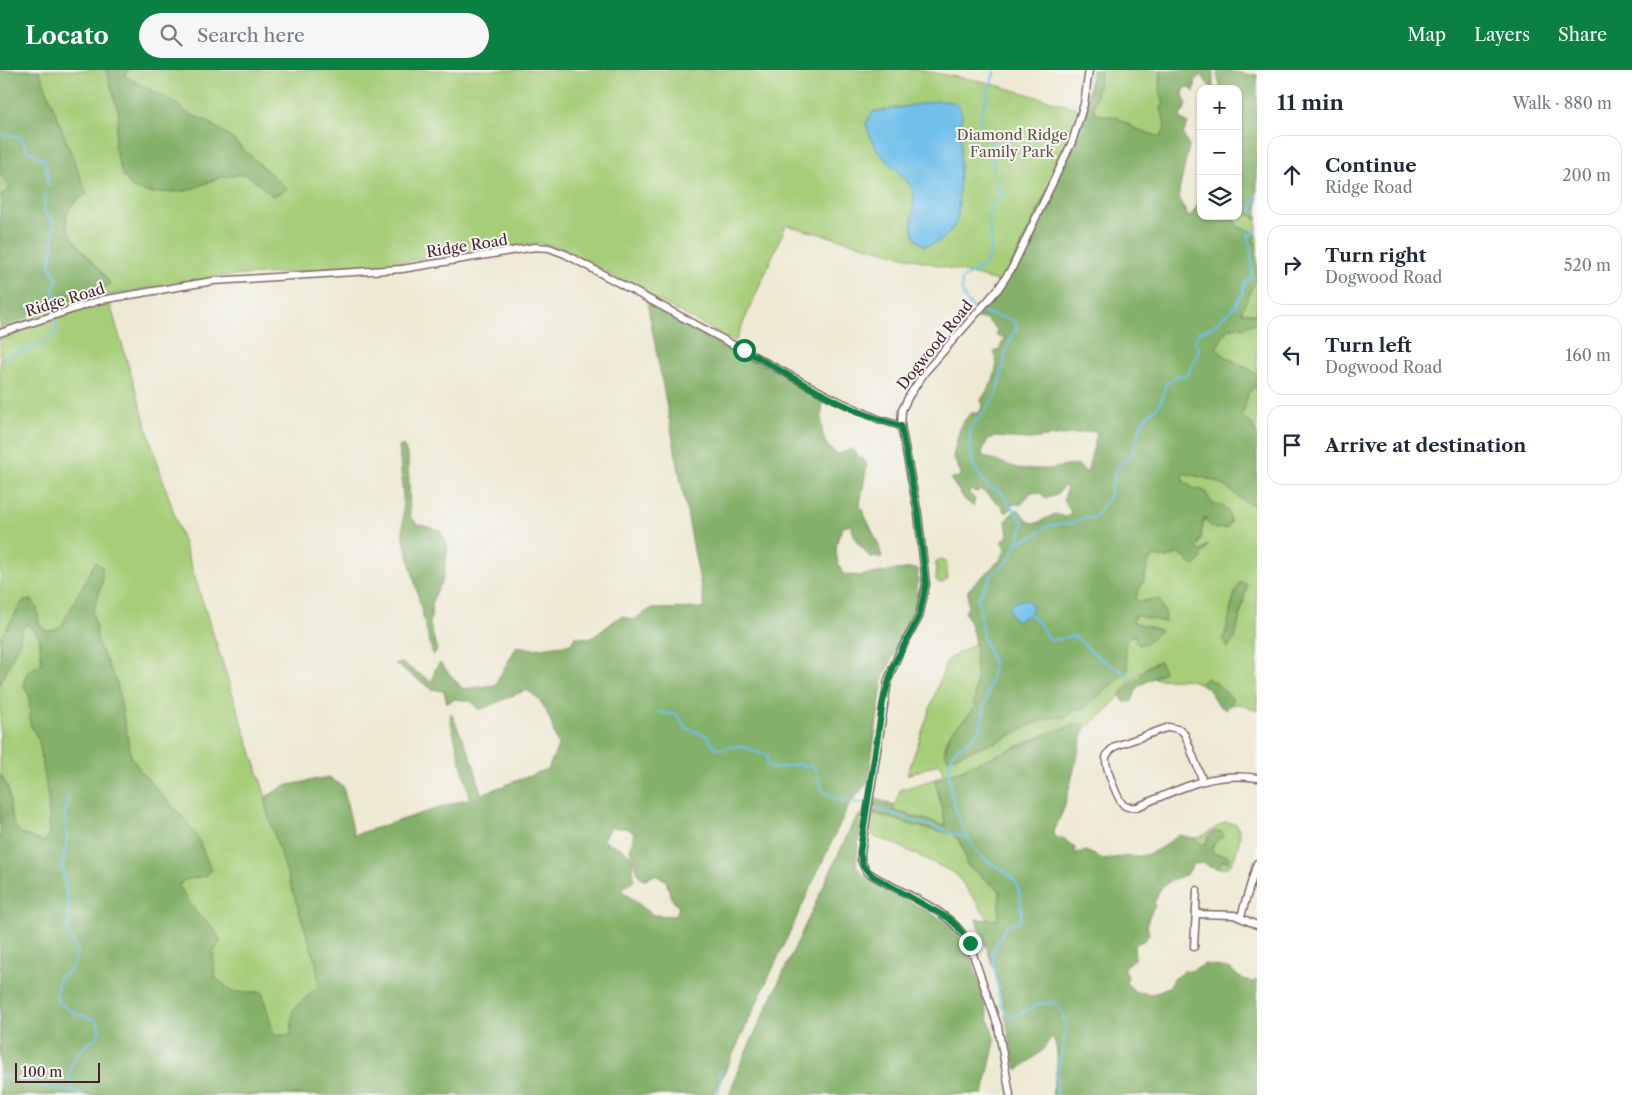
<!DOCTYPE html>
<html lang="en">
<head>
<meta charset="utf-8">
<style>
  :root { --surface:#fff; --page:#f6f6f7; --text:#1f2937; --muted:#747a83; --line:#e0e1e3; --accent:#0b8043 }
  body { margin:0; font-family:"Libre Caslon Text",serif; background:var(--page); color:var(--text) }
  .controls { position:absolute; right:15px; top:15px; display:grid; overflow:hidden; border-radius:10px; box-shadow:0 1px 4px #0004 }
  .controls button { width:45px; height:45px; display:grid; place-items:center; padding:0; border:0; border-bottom:1px solid var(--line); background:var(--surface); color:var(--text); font:25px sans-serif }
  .scale { position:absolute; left:15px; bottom:12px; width:85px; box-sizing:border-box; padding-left:5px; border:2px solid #4a1f2b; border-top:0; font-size:14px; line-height:18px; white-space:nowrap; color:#4a1f2b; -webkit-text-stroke:4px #f6f6f2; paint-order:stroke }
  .stop { position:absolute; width:15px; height:15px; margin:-11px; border:4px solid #0b8043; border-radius:50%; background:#fff }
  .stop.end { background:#0b8043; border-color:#fff; box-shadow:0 1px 5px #0008 }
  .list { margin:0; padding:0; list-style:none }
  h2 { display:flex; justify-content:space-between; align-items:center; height:65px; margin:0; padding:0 20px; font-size:21px }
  h2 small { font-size:16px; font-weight:400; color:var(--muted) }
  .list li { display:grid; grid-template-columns:32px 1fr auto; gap:15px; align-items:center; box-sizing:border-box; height:80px; margin:0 10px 10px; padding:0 10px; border:1px solid var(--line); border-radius:15px }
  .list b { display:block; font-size:19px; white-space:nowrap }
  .list p { margin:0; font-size:16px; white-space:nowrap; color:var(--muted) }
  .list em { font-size:16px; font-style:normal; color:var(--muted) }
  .icon { flex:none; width:28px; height:28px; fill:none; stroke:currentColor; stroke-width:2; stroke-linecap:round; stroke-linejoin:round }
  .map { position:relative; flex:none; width:1257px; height:1025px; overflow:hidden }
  header { display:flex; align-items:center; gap:30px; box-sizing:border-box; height:70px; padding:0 25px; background:var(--accent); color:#fff }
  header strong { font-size:24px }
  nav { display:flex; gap:28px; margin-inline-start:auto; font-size:18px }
  .search { width:350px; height:45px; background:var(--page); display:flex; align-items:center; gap:12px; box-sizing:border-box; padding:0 18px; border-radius:28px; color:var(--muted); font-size:19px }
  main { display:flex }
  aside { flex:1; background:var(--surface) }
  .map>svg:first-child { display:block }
  .green { fill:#a6ce79; stroke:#787652; fill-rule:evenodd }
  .forest { fill:#84b169; stroke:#67684a; fill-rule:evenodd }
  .water { fill:#70c0eb; stroke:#5d708b }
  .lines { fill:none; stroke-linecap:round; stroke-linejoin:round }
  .stream { stroke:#70c0eb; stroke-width:2 }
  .minor-casing { stroke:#836666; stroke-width:9 }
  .minor { stroke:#fff; stroke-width:6 }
  .route { stroke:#0b8043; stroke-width:6 }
  .labels { text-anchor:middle; stroke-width:4; stroke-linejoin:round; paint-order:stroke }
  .park-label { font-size:15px; fill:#665442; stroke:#f6f6f2 }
  .street-label { font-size:15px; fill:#4a1f2b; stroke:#f6f6f2 }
</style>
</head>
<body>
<header>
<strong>Locato</strong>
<div class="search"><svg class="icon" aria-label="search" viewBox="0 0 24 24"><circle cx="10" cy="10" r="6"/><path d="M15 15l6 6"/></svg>Search here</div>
<nav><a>Map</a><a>Layers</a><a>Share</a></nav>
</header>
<main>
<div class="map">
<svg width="1257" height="1025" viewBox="0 0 1257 1025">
  <rect width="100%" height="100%" fill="#f6f6f2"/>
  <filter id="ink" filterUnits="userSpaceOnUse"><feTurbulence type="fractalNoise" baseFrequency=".02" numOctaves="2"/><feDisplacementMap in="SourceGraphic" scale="10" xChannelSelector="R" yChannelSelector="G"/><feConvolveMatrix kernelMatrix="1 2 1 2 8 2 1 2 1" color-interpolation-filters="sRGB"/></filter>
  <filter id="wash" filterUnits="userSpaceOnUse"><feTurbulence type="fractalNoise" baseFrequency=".0096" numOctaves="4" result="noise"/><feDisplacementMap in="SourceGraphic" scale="20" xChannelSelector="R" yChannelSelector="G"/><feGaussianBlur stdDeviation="1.12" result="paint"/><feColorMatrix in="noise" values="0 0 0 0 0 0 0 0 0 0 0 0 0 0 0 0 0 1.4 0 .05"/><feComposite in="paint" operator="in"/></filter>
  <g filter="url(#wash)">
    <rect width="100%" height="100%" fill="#ede9d3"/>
    <g class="green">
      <polygon points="0,0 919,0 985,12 1080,39 1065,82 1013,192 1001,212 786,155 735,272 561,178 537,173 350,199 228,206 196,210 100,227 0,260"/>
      <path d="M1099 0H1161L1160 13 1164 33 1161 39C1164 48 1168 59 1160 67L1136 59 1116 47 1095 44 1093 39 1101 2Z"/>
      <path d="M1238 142H1246L1257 150V174C1250 167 1239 159 1234 150L1238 146Z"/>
      <path d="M1257 200V244L1241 242C1245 226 1256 217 1257 200Z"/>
      <polygon points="109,231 155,385 266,727 332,918 354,1025 0,1025 0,266"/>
      <path d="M1257 251V305C1244 294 1226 291 1216 278L1227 260Z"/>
      <polygon points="1257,314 1257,364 1254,362 1253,355 1242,347 1248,324"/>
      <path d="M1182 403C1197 406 1210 408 1223 415 1234 421 1245 434 1257 434V641L1240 634 1229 635 1233 630 1206 608 1200 614C1184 605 1172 612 1153 608L1164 602 1159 591C1129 601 1116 642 1085 657L1083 653 1049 663 956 702 943 704 940 693 907 705 947 590 977 572 975 595 978 614 973 641 949 665 945 676 948 688 955 687C968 680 983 676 998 671 1021 662 1040 645 1066 647L1073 640 1085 638 1128 599 1124 577 1129 567 1160 560 1133 553 1135 545 1164 552 1166 545 1150 529 1140 532 1134 529 1144 510 1149 490 1155 486 1168 488 1178 483 1184 486 1189 493C1197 488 1205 484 1208 475L1199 481 1197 477C1204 467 1200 457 1206 447L1224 459 1231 452 1212 434 1205 421 1193 418 1183 411ZM1247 515 1235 568 1223 570 1229 553 1231 537Z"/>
      <polygon points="941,489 945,490 947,495 947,509 942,513 938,512 936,509 936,492"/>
      <polygon points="935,709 946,756 893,740 900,720"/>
      <polygon points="870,742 920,757 954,764 962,776 967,795 1001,821 998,850 989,850 956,804 891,772 876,768 870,762"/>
      <path d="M1225 752 1236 754C1242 763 1240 767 1238 776 1235 788 1232 801 1216 798L1228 786 1214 784 1211 779 1218 769 1207 767V772L1202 775 1193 768 1201 767Z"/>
    </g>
    <g class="forest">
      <path d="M0 0H39L87 124C35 151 97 189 110 213L108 216 0 257V126L10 118 0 103Z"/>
      <polygon points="106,0 128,0 125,6 177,34 187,43 207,51 228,65 287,119 273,126 246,104 221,107 187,121 150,123 132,118 122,104 114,75 119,44"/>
      <path d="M1092 0H1099C1104 11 1090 30 1095 44L1116 47 1136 59 1160 67C1168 59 1164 48 1161 39L1164 33 1160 22 1161 0H1213V18L1210 17 1201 5 1196 9 1194 22 1188 16 1184 20 1183 25 1187 35 1180 46 1181 49 1188 53 1183 64 1189 76 1179 121 1180 131 1189 148 1198 135 1201 115V146H1236L1234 150 1238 157 1252 161 1256 165 1253 171 1257 174V208L1241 242 1257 244V252L1244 258 1237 256 1227 260 1216 278C1226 291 1244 294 1257 305V314L1248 324 1242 347 1253 355 1254 362 1257 364V434C1244 436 1234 422 1224 415 1211 408 1197 406 1182 403L1183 411 1193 418 1205 421 1212 434C1227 433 1234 445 1227 458L1215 459 1208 453 1205 447C1200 457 1203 467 1197 477L1199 481 1209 474 1201 485 1202 488 1195 496 1189 493 1184 486 1178 483 1168 488 1155 486 1149 490 1144 510 1135 529 1140 532 1159 529 1166 545 1165 552 1135 545 1133 552 1160 560C1154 568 1149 573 1139 575L1136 571 1135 564C1121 571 1124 586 1129 599L1085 638 1073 640 1066 647C1040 645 1021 662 998 671 983 676 968 680 955 687L948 688 944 683 951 662 973 641C977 609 981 574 965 542L968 537V520L1001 489 1005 480 1002 471 1008 466 1006 451 1009 446 1018 439 1029 452 1037 453 1055 444 1066 447 1071 442 1064 430 1067 417 1064 416 1057 424 1046 429 1041 423 1031 422 1022 434H1013L1008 442H1004L1002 436 981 420 976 422 971 420 968 423 975 429 973 436 965 430 952 411V408L960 407 961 403 953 386C958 370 957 354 972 343H979L983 335 981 330 993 311 997 294 994 282 999 280 1005 267H999L996 264 997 260 986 249 975 248 1001 219 1085 42ZM1095 361 1097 364 1087 403 1077 394 1050 399H1020L983 386 982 382 988 369 995 367 1030 369Z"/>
      <path d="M1218 0C1232 0 1243 5 1257 5V150L1246 142 1238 143V19H1221L1217 5Z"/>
      <path d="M647 232 823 327C822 349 816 374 839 384L852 379 867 394 860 435 879 476 882 487H870L856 471 851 455 843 457C834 473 834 488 843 504 864 510 891 497 918 499L917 536 883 608 868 713 852 730 846 741 714 1025H0V705C16 721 5 749 19 761 25 767 37 769 45 772L50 764 48 727 39 671 30 654 29 625 24 618V610L28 602 42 593 39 567 27 554 21 562 20 571 0 614V569L23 531 32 530 37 538 39 555 46 561 55 560 62 555 95 492 102 497V514L93 541 98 574 117 613 131 686 141 702 187 752 197 767 211 799 206 806 184 810 179 816 198 845 212 856 221 871 213 883 215 907 233 922H262L274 965H291L293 940 319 915 316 893 266 739V727L284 716 328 707 343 716 354 765 470 728 450 649 451 643 473 692 481 724 548 699 558 676C551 654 548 631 526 620L479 640 471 631 455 629 447 633 444 621 432 619 395 594 402 593 432 612 435 599 440 593 463 619 495 615 517 576 533 579 571 574 575 567 592 568 621 546 633 550 651 539 705 538ZM610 758H627L634 763 630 780 639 805 643 810 654 805 666 810 671 828 679 838 675 846 653 845 621 820 634 810C633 789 634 783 613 775 608 773 606 773 603 769Z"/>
      <polygon points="403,375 408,386 410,447 418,454 441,461 448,477 443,509 433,529 430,555 437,580 433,586 403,465 403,426 399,377"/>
      <path d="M1240 512 1247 514 1235 568 1228 578 1223 570C1230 551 1230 530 1240 512Z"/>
      <path d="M1160 591 1164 602 1137 617 1132 632H1125L1120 626C1124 618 1129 617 1134 611 1144 602 1145 596 1160 591Z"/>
      <polygon points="1206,608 1216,613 1234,630 1226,640 1216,633 1209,619 1200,614"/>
      <path d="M1083 653 1085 657 1064 738 1053 764 1058 768H1063L1075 778V783L1086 781 1105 790C1121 785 1126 788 1140 786 1155 784 1167 773 1179 765L1193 768 1203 775 1207 772C1208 763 1213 762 1221 761L1224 767 1218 769 1211 779 1215 784 1228 786 1229 790 1227 792 1223 790 1218 798 1209 797 1205 793 1194 794 1187 804C1181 807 1167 811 1162 817 1159 821 1157 828 1154 833L1155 836C1149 844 1145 854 1149 864L1145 870 1134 875 1135 888 1124 897 1128 907 1126 913 1136 922 1153 924 1170 916 1173 909 1184 901H1191L1205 894 1231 899 1239 907 1252 912 1257 910V1025H1052C1055 1006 1062 984 1052 966L1042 981 1018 1000 1014 992 999 912 976 849 998 850 1000 821 967 795 962 776 954 764 919 757 870 742 872 727 895 736 893 740 946 756 935 709 938 707 966 699 970 695 1023 675 1048 663Z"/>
      <polygon points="862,742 856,795 861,803 955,857 972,889 995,972 983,1024 729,1025 739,997 853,753"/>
    </g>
    <g class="water">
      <path d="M937 31C949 31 960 31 962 45L958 147C952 163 942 173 925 176 903 166 916 138 913 120 897 93 874 90 866 53L873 42Z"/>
      <path d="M1025 529 1032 535V542L1018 551 1015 550 1009 541C1011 532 1017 531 1025 529Z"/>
    </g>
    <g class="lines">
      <g class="stream">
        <polyline points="0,65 18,66 23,70 27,80 45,91 49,115"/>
        <polyline points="46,122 44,142 52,150 53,155 53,176 50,193 52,202 58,208 53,220 56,230 53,243"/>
        <polyline points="1257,124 1251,139 1257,143"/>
        <path d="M977 240C965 233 960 223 962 210 968 203 978 202 984 195 999 175 985 157 990 138 992 130 1001 128 1004 121L998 118 996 115 992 89V73L981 60 980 49 995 0"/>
        <path d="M981 242 1012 250 1017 257 1005 281 1004 294 996 326 970 359V377L974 397 988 417 1001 422 1024 454 1011 488 993 504 978 528 983 568 994 595 980 659C972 674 953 673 950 692 945 718 962 767 980 785 990 795 1006 799 1014 810 1021 818 1023 842 1020 851L1009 854 1005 858 992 883 1001 936 1008 945 1016 947 1035 935 1053 932C1075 948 1062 977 1058 998 1056 1006 1057 1016 1057 1025"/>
        <path d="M3 288C20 281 48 277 57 259L56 250"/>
        <polyline points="1016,473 1034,466 1047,456 1072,453 1085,448 1094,448 1109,427 1115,400 1133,383 1143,350 1160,334 1166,313 1179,305 1186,307 1188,304 1199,280 1195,270 1199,262 1214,256 1235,236 1243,222 1244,214 1252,206 1251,179 1248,166 1249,163 1252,165 1257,161"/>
        <polyline points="1028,543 1040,554 1048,568 1052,570 1074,566 1098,587 1130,607"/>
        <polyline points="659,642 678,645 686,658 707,666 714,676 720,679 741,676 766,685 768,686 766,693 772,699 798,694 805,697 812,695 817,701"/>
        <polyline points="818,707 822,720 835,729 862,733"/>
        <path d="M68 727 65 746 67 772 62 796 69 839 68 861 77 883 72 898 59 909 56 928C63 940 83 946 96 950L100 960C97 969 91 971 84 977 70 989 66 1005 73 1022"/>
        <polyline points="875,738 967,768"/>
        <polyline points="0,1005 83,1025"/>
        <polyline points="718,1025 721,1009 719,1004 721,1000"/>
      </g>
    </g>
  </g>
  <g filter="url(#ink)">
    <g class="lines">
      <g class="minor-casing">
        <g id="minor">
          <polyline points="0,263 101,230 213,211 402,199 535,177 549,178 565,184 830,327 878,349 901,356"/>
          <path d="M1202 709 1185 665 1181 660 1169 657 1116 676C1111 680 1107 682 1106 688 1105 696 1118 732 1125 736 1129 738 1133 737 1137 737 1177 720 1211 701 1257 708"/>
          <polyline points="1196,844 1234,845 1257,855"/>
          <polyline points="1241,846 1257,793"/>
          <polyline points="1194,877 1197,820"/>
          <path d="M1010 1025 998 956 969 873C948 836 899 824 866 801L861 790V783L888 610 899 583 919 547 926 514 918 444 901 356 902 340 909 326 925 302 998 219 1012 198 1072 72 1084 34 1089 0"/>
        </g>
      </g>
      <use href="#minor" class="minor"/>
    </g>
  </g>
  <g class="lines" filter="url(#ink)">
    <path class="route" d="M744 280C795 308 846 342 901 356L918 444 926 514 919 547 893 596 883 632 860 783 863 796 873 806 948 848 957 856 970 873"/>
  </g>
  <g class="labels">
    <g class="park-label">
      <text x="1012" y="70">Diamond Ridge<tspan x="1012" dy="17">Family Park</tspan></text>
    </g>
    <g class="street-label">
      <text transform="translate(467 176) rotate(-9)" y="5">Ridge Road</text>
      <text transform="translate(65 230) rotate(-17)" y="5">Ridge Road</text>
      <text transform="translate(935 275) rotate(-51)" y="5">Dogwood Road</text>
    </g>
  </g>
</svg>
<div class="controls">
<button>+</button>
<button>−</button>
<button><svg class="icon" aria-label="layers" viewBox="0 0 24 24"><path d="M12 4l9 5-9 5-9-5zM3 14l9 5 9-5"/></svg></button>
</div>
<div class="scale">100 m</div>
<div class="stop" style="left:744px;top:280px"></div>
<div class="stop end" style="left:970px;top:873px"></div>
</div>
<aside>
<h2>11 min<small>Walk · 880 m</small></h2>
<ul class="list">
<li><svg class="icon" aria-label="ahead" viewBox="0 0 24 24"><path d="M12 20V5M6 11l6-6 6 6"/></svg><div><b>Continue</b><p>Ridge Road</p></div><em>200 m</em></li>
<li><svg class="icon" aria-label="right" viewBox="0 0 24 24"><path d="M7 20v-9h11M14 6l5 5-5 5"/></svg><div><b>Turn right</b><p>Dogwood Road</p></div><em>520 m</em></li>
<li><svg class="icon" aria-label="left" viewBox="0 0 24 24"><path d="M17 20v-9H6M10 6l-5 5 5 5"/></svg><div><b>Turn left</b><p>Dogwood Road</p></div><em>160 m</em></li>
<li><svg class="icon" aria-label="arrive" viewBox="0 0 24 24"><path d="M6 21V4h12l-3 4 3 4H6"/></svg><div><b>Arrive at destination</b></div></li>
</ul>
</aside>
</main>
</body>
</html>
